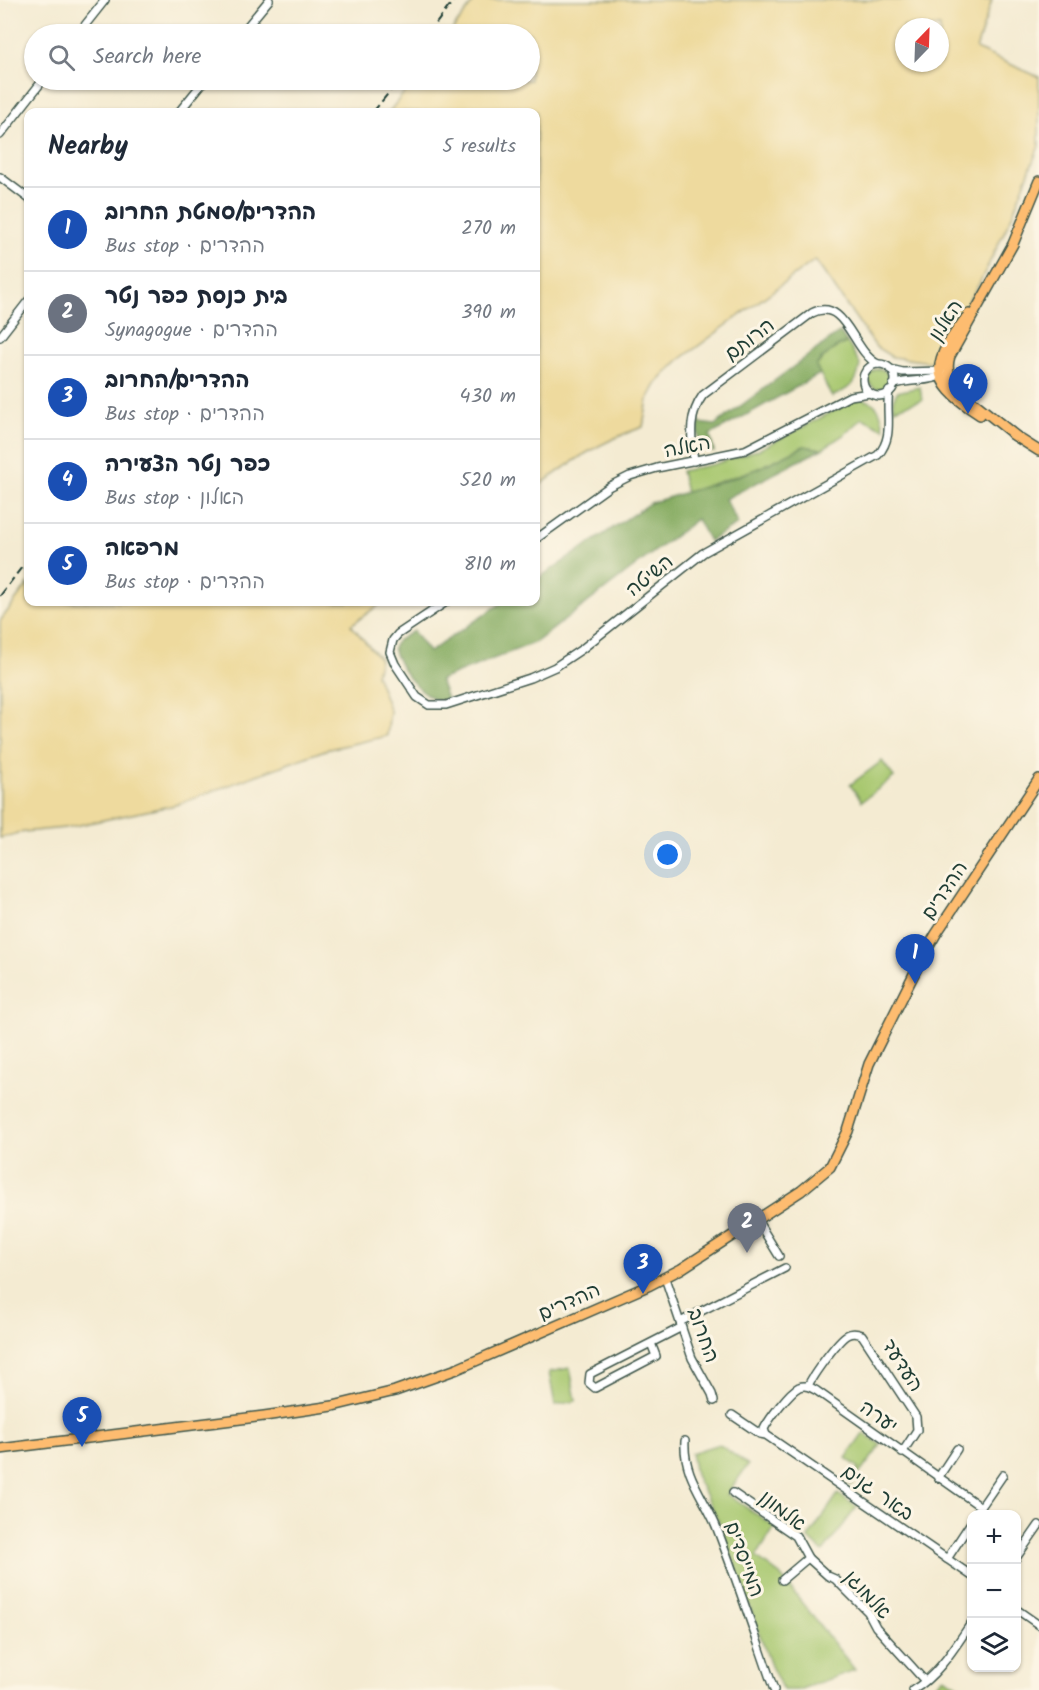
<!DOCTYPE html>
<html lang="en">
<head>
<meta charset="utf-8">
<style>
  :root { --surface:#fff; --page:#f6f6f7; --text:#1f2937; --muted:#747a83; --line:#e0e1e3; --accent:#b45309 }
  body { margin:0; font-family:Kalam,"Playpen Sans Hebrew",sans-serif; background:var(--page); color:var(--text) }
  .controls { position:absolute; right:18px; bottom:18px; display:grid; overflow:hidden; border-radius:12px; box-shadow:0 2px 4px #0004 }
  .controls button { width:54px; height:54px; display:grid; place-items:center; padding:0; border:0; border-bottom:2px solid var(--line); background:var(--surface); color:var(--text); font:30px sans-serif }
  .compass { position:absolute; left:895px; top:18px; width:54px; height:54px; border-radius:50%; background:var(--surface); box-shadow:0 2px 4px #0004; rotate:23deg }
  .you { position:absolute; left:668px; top:855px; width:21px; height:21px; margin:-15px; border:4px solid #fff; border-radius:50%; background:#1a73e8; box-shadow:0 0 0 9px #1a73e833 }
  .badge { display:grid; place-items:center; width:39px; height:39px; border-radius:50%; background:var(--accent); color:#fff; font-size:20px; font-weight:700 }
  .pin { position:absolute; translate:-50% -50px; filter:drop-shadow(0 2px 3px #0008) }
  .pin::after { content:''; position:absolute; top:32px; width:21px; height:18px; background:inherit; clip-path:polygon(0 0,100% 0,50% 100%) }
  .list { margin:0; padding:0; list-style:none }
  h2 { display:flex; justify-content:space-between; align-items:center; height:78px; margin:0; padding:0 24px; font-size:26px }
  h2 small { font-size:20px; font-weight:400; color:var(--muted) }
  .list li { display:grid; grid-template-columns:39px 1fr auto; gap:18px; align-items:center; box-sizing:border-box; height:84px; padding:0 24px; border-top:2px solid var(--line) }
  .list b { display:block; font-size:22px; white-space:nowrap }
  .list p { margin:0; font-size:20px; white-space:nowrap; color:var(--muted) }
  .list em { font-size:20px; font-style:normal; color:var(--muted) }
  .icon { flex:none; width:33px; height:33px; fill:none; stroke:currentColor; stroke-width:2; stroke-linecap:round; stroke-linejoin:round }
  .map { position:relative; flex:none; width:1039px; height:1690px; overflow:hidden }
  .search { position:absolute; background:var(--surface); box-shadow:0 2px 4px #0004; left:24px; top:24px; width:516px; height:66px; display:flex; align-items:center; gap:15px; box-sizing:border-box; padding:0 21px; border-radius:33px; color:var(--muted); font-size:22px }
  .panel { position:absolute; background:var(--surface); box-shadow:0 2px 4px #0004; left:24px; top:108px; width:516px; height:498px; border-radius:12px }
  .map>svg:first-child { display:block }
  .green { fill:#a8c870; stroke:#648252; stroke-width:1.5 }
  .forest { fill:#86ac62; stroke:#52744b; stroke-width:1.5 }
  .sand { fill:#eeda9e; stroke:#868c69; stroke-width:1.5; fill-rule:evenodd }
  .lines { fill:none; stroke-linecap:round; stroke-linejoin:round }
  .minor-casing { stroke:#3f574c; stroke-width:10 }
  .major-casing { stroke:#3f574c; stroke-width:12 }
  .minor { stroke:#fff; stroke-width:7 }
  .major { stroke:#fdbc6f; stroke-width:9 }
  .rail { stroke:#1f3d34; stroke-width:2; stroke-dasharray:9 4.5; stroke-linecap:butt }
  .labels { text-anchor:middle; stroke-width:6; stroke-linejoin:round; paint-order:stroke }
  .street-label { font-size:20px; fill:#1f3d34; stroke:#fcf5e5 }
</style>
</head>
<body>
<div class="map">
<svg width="1039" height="1690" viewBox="0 0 1039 1690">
  <rect width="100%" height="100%" fill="#fcf5e5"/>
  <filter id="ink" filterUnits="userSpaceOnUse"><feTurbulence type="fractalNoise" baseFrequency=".0167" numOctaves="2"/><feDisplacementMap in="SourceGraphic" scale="12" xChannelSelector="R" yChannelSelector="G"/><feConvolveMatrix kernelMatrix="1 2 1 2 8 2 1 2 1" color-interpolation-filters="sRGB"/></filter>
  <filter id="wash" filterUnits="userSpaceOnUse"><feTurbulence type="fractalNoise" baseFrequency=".008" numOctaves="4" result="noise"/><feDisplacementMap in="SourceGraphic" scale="24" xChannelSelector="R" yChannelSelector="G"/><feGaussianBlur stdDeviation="1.35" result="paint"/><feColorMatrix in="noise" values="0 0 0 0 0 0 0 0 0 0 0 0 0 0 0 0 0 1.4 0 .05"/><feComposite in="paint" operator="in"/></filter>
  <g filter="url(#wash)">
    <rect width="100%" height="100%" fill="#f4ebd2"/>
    <g class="green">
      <path d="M847 342 860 364C857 386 850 387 832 397L816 366 832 350Z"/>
      <circle cx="879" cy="379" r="10"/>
      <polygon points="920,387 922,400 894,409 893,400 897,392"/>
      <path d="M859 398C878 402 881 410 884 429L862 418 845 434 822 449 804 446 759 468 686 493 681 471 715 464 760 449Z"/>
      <polygon points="882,761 894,777 862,801 850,785"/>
      <polygon points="570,1368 576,1401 555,1405 549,1372"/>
      <polygon points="864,1433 881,1445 851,1485 848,1483 859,1468 846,1458"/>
      <polygon points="719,1444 748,1465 727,1494 775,1527 756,1557 780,1575 855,1670 798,1690 783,1690 771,1666 721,1526 695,1475 691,1453"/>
      <polygon points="838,1494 857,1507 823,1552 808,1538"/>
      <polygon points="944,1677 966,1690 930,1690"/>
    </g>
    <g class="forest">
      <path d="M840 332 847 342C835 348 824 354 816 366L820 374 710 435 714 452 701 448 698 433 699 423 715 425Z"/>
      <path d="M804 446 822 449 725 499 738 524 709 541 697 519 536 642 440 680 447 699 439 701C419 693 399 670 393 648L397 641 413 631 429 652 503 602H536V580L650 503 727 480 759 468Z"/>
    </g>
    <g class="sand">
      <path d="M475 0H992L976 49 1039 77V146L1011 218 979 284 930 362 892 357 876 347 815 260 678 361 657 383 648 399 643 427C599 442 572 461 536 488V112H389L414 80H530V34H449ZM904 27H940V63H904Z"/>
      <polygon points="28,584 28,602 383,602 351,625 380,659 376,674 390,711 387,736 325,750 175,805 65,828 23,832 0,838 0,621"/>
    </g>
  </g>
  <g filter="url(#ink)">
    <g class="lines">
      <g class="minor-casing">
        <g id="minor">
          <polyline points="78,34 105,0"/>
          <polyline points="241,34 269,0"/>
          <polyline points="179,112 205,80"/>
          <polyline points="0,135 43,80"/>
          <polyline points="0,177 28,198"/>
          <polyline points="0,337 28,301"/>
          <circle cx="879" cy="380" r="16"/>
          <polyline points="890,369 903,372 943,371"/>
          <path d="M893 385C909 378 928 383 943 375"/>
          <path d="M694 461C691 436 688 416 703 395L812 313C846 296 853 353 878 364"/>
          <polyline points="536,539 610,486 630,476 657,468 745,450 850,396 870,393"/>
          <path d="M446 602 398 634 393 640 390 652 395 664 417 697 429 705H446L530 678 555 667 582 649 703 553 878 455C895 436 885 414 889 391"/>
          <polyline points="757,1220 779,1256"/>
          <polyline points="665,1278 692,1358 712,1394 714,1401"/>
          <polyline points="680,1322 785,1268"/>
          <polyline points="651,1343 656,1356 595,1388 589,1383 590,1374 682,1327"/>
          <path d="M808 1386C812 1376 838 1340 847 1335 852 1332 857 1333 862 1335L916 1417 917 1430 902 1453"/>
          <polyline points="732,1415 760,1434 766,1435 972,1576"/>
          <path d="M766 1435 764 1429C769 1419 789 1392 799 1387 806 1384 812 1388 817 1391L981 1507 976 1514"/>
          <path d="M685 1441C683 1475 704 1497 716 1526 737 1580 755 1635 774 1690"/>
          <polyline points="938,1478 957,1449"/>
          <polyline points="733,1493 796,1536 808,1558"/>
          <polyline points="981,1507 1003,1475"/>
          <polyline points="1016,1558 1039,1525"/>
          <polyline points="947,1559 972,1521"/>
          <polyline points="782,1580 808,1558 828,1576 835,1579 868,1612 876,1627 924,1680"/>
          <polyline points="1016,1609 1039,1625"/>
          <path d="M913 1690C938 1676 956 1645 972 1622"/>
        </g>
      </g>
      <g class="major-casing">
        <g id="major">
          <path d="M969 314C932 362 924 379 980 415"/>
          <polyline points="1012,434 1039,451"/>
          <path d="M1017 437 957 389C949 379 946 368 950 356L1013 244 1039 181"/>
          <polyline points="0,1449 264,1416 333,1406 395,1391 457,1369 650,1285 681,1269 801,1191 830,1167 848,1131 869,1064 920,962 936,934 1039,779"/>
        </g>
      </g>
      <use href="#minor" class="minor"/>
      <use href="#major" class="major"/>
      <g class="rail">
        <polyline points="428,34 454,0"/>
        <polyline points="373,112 399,80"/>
        <polyline points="0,596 28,559"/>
      </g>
    </g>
  </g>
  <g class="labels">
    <g class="street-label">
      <text transform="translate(945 320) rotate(-57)" y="7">האלון</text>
      <text transform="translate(749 339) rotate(-37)" y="7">הרותם</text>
      <text transform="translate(687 446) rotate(-11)" y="7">האלה</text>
      <text transform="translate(649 575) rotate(-39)" y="7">השיטה</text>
      <text transform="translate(944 890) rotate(-56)" y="7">ההדרים</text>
      <text transform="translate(569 1301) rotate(-24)" y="7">ההדרים</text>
      <text transform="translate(704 1335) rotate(70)" y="7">החרוב</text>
      <text transform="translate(903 1365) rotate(57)" y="7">העדעד</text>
      <text transform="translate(879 1416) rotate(36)" y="7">יערה</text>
      <text transform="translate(878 1492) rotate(35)" y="7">באר גנים</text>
      <text transform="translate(783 1510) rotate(38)" y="7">אלמונן</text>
      <text transform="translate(745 1559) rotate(70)" y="7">המייסדים</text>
      <text transform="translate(868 1594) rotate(47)" y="7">אלמוגן</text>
    </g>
  </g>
</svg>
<div class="controls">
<button>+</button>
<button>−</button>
<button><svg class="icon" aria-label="layers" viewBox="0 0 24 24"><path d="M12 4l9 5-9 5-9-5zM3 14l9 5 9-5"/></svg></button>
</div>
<svg class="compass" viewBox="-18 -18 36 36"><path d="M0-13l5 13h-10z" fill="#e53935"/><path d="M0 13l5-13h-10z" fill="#747a83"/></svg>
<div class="you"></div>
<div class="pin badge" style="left:915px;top:984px;background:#1a4fb4">1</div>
<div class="pin badge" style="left:747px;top:1253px;background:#6b7280">2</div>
<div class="pin badge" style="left:643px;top:1294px;background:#1a4fb4">3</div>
<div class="pin badge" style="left:968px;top:414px;background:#1a4fb4">4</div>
<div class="pin badge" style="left:82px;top:1447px;background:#1a4fb4">5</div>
<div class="search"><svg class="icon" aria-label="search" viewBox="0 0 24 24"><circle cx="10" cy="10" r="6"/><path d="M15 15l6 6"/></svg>Search here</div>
<section class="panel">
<h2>Nearby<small>5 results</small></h2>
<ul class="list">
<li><span class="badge" style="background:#1a4fb4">1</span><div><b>ההדרים/סמטת החרוב</b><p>Bus stop · ההדרים</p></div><em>270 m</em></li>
<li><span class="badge" style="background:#6b7280">2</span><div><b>בית כנסת כפר נטר</b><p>Synagogue · ההדרים</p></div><em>390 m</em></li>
<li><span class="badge" style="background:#1a4fb4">3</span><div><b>ההדרים/החרוב</b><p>Bus stop · ההדרים</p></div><em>430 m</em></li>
<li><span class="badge" style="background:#1a4fb4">4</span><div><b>כפר נטר הצעירה</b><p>Bus stop · האלון</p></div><em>520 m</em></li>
<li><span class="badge" style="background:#1a4fb4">5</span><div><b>מרפאה</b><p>Bus stop · ההדרים</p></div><em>810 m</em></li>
</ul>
</section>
</div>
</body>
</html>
